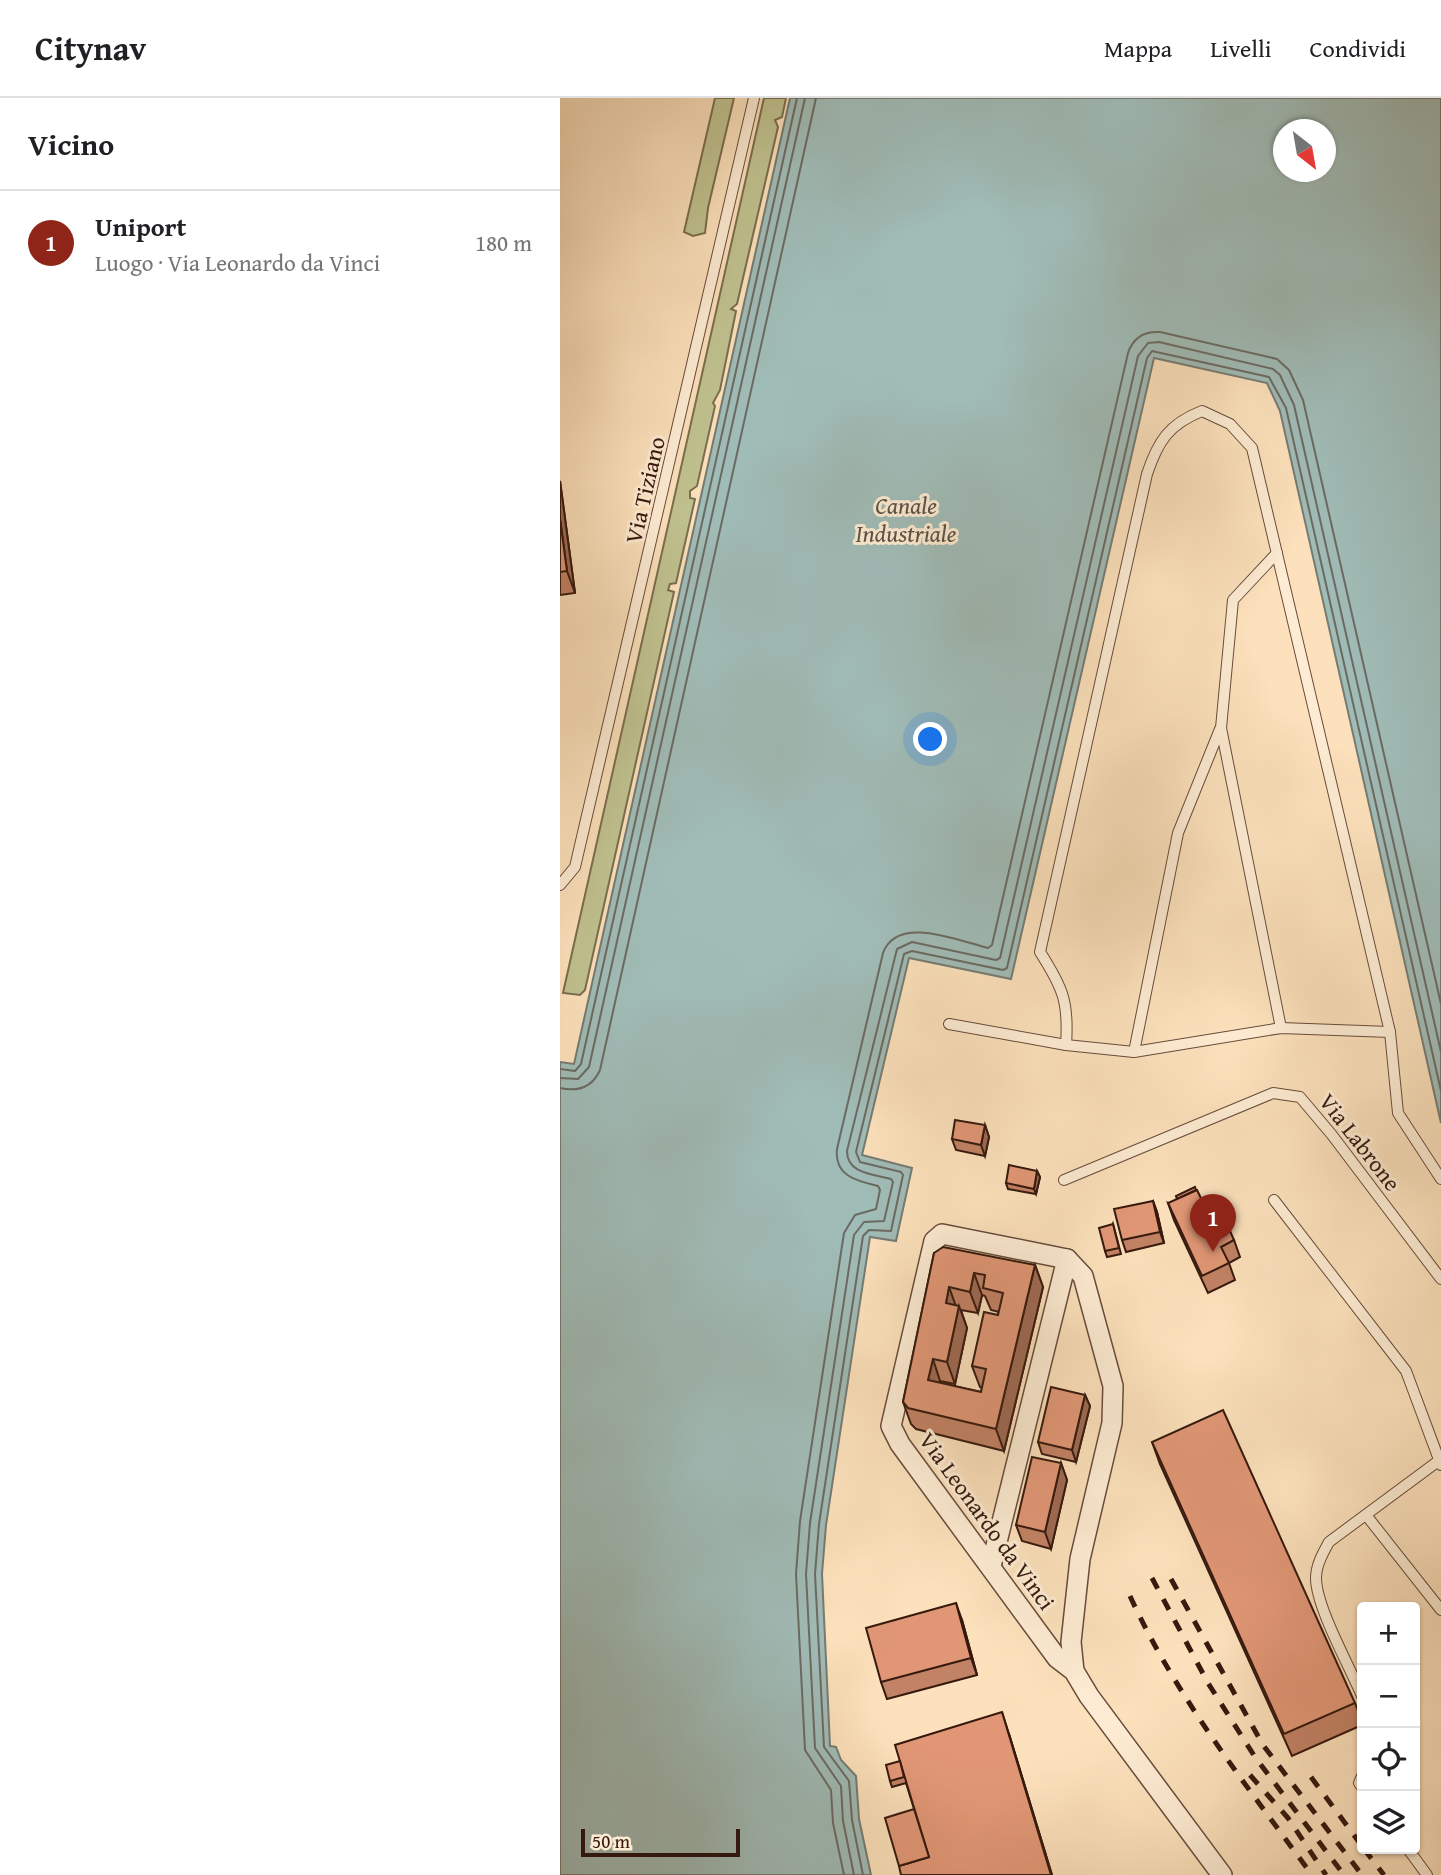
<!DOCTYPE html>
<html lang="it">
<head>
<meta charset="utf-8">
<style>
  :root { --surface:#fff; --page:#f6f6f6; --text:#202124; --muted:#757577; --line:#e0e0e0; --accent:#8f2418 }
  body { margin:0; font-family:"Gentium Book Plus",serif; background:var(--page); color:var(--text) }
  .controls { position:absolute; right:21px; bottom:21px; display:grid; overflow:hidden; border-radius:7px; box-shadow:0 2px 5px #0004 }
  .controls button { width:63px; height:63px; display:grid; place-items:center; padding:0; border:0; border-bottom:2px solid var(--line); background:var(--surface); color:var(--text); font:35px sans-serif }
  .compass { position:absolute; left:713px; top:21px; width:63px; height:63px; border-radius:50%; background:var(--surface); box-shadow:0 2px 5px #0004; rotate:149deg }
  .scale { position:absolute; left:21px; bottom:18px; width:159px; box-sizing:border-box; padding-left:7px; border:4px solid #36190e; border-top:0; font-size:19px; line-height:24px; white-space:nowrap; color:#36190e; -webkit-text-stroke:5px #fdecd3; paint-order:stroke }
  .you { position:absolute; left:371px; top:642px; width:24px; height:24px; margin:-18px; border:5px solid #fff; border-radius:50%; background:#1a73e8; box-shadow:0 0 0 10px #1a73e833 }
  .badge { display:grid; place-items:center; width:46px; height:46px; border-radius:50%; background:var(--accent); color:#fff; font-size:23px; font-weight:700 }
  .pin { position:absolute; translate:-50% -58px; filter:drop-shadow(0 2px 4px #0008) }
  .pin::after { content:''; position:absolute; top:37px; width:24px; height:21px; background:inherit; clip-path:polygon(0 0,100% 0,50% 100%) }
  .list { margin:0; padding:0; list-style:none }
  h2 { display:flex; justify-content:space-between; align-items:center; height:91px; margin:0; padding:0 28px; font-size:30px }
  h2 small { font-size:23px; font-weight:400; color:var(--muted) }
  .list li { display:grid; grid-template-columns:46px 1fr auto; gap:21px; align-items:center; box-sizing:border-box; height:105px; padding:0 28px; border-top:2px solid var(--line) }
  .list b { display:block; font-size:26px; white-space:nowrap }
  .list p { margin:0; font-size:23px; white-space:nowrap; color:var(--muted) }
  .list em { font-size:23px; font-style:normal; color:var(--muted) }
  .icon { flex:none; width:38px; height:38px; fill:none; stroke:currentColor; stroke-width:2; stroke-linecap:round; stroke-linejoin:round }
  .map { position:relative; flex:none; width:881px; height:1777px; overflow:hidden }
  header { display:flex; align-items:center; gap:42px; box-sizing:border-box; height:98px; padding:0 35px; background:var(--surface); border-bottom:2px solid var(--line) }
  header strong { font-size:33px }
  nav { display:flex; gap:38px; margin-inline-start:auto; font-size:24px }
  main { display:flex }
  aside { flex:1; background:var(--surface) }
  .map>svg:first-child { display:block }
  .green { fill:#c0c290; stroke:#7b6e4f; stroke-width:2 }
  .water { fill:#a0bcb7; stroke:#767b73; stroke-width:2; fill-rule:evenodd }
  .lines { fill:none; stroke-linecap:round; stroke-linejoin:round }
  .shore { stroke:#6b6a62; stroke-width:2 }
  .service-casing { stroke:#684b3a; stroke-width:12 }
  .minor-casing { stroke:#684b3a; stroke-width:22 }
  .service { stroke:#fdecd3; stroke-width:10 }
  .minor { stroke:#fdecd3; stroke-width:19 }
  .rail { stroke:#36190e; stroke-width:5; stroke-dasharray:12 12; stroke-linecap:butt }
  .wall { fill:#c28265; stroke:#36190e; stroke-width:2; fill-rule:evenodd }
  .shaded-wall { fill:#9e6a53; stroke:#36190e; stroke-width:2 }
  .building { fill:#e19776; stroke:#36190e; stroke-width:2; fill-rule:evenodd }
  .labels { text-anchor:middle; stroke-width:6; stroke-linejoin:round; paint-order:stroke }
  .street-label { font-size:23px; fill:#36190e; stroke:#fdecd3 }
  .water-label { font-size:24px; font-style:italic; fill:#5b5249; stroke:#fdecd3 }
</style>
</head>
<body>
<header>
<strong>Citynav</strong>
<nav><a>Mappa</a><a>Livelli</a><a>Condividi</a></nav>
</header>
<main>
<aside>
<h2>Vicino<small></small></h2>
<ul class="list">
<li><span class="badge">1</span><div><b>Uniport</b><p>Luogo · Via Leonardo da Vinci</p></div><em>180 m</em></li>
</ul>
</aside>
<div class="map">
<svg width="881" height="1777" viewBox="0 0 881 1777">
  <rect width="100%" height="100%" fill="#fce1bc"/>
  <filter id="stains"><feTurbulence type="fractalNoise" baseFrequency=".00286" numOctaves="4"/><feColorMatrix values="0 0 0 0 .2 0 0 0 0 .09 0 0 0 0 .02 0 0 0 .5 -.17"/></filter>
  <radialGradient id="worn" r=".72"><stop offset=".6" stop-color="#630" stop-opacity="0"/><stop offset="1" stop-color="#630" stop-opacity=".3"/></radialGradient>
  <g class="green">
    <polygon points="155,0 174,0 148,110 145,135 133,138 124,134"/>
    <polygon points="204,0 226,0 222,19 215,22 218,29 177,206 171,211 176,213 160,292 153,305 155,308 137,388 130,393 130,400 135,401 116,485 110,486 108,492 114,494 25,892 20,897 3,895"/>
  </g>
  <path class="water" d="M230 0H881V1025L720 313 707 285 594 260 451 881 349 860 302 1057 352 1070 336 1143 310 1139 266 1427 262 1476 270 1648 276 1649 281 1662 296 1678 299 1721 311 1777H0V964L14 966ZM724 32H766V74H724Z"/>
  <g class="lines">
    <g class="shore">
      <polyline points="0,971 15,973 21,966 237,0"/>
      <polyline points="0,980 18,981 29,969 245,0"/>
      <path d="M0 990C18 994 32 990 40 972L256 0"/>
      <path d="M284 1777 273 1725 271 1692 245 1652 236 1476 240 1423 284 1135 295 1117 316 1111 320 1092 318 1088C297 1083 274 1078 277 1051L323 855C337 816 399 843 428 850L432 847 568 255C573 240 584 233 600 234L717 261 729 272 743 302 881 906"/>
      <path d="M294 1777 283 1723 281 1688 255 1650 246 1476 250 1425 294 1137 304 1124 324 1123 333 1084 331 1081C313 1076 287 1076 287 1053L337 851 352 844 436 862 440 860 578 258 588 245 599 244 713 271 720 277 734 307 881 954"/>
      <polyline points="303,1777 292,1722 289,1683 264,1649 255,1476 259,1426 303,1138 309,1132 331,1133 343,1077 341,1074 300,1064 296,1054 344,856 352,853 443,872 447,870 587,260 592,253 709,279 726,310 881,993"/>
    </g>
    <g class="service-casing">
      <g id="service">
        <polyline points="717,455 673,502 661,630 721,930"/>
        <polyline points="0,787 15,769 194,0"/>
        <polyline points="389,926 506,947 574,954 721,930 830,934"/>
        <path d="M506 947C509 904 503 890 480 854L587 376C598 343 609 326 642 313L670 326 692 350 830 934 838 1015 881 1081"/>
        <polyline points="574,954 618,735 660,631"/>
        <polyline points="504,1082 713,995 740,999 772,1037 881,1181"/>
        <polyline points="714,1102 846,1273 881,1367"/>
        <polyline points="806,1417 881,1512"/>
        <path d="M802 1598C790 1569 756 1509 756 1480 756 1467 763 1455 769 1444L881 1361"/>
        <polyline points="802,1678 799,1685 802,1689"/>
        <polyline points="848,1751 867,1777"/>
      </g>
    </g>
    <g class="minor-casing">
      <g id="minor">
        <polyline points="431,1468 507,1161"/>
        <polyline points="514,1573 497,1560 340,1346 331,1328 374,1143 382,1136 507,1161 523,1178 553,1288 552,1325 520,1461 511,1544 514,1573 529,1598 662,1777"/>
      </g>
    </g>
    <use href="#service" class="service"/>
    <use href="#minor" class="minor"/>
    <g class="rail">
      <polyline points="592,1480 648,1585 695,1659 784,1777"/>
      <polyline points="611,1481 703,1647 802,1777"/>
      <path d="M570 1498C616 1599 687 1688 752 1777"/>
      <polyline points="690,1677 728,1720 766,1777"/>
      <polyline points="751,1679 802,1748"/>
      <polyline points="804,1751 824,1777"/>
    </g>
  </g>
  <g class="wall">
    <polygon points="0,383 15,495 0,497"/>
    <polygon points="425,1027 429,1039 425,1058 396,1052 392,1041"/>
    <polygon points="477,1073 480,1079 476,1096 448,1091 446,1085"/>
    <polygon points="593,1103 597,1114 604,1145 566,1154 562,1142"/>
    <polygon points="608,1105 674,1142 680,1159 669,1165 675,1182 648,1195 614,1122"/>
    <polygon points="553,1126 561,1156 547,1159 545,1153"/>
    <path d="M374 1155 475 1167 483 1189 444 1353 356 1331 351 1326 343 1304ZM422 1197 425 1198 431 1212 439 1214 412 1268 420 1289 422 1290 421 1294 380 1285V1283L395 1286 407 1230 401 1212 418 1215Z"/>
    <polygon points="525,1297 530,1308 516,1364 482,1356 478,1344"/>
    <polygon points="592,1344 795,1605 802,1623 802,1627 732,1658 600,1366"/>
    <polygon points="501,1365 507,1382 491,1451 462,1443 456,1427"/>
    <polygon points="402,1522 417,1577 327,1601 321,1584"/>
    <polygon points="449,1636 492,1777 341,1777 354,1711 346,1685 332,1689 330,1683"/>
  </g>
  <g class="shaded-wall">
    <polygon points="0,383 15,495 7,473 0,421"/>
    <polygon points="425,1027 429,1039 425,1058 421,1047"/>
    <polygon points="477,1073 480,1079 476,1096 474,1091"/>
    <polygon points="593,1103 597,1114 604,1145 600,1134"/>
    <polygon points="475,1167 483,1189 444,1353 436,1331"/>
    <polygon points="414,1175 422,1197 418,1215 410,1194"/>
    <polygon points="389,1189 397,1211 386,1205"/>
    <polygon points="399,1208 407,1230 395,1286 387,1264"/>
    <polygon points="373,1261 380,1283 376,1304 368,1282"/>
    <polygon points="525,1297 530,1308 516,1364 512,1352"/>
    <polygon points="501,1365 507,1382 491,1451 485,1434"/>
    <polygon points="396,1505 402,1522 417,1577 411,1560"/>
    <polygon points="442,1614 449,1636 492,1777 491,1777"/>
  </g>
  <g class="building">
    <polygon points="0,421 7,473 0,474"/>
    <polygon points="395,1022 425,1027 421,1047 392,1041"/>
    <polygon points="449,1067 477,1073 474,1091 446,1085"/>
    <polygon points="635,1089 636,1092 617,1101 616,1098"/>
    <polygon points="637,1092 656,1131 667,1126 674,1142 661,1149 669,1165 642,1178 608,1105"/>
    <polygon points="593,1103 600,1134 562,1142 554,1111"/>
    <polygon points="553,1126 559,1150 545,1153 539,1130"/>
    <path d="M383 1149 475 1167 436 1331 348 1310 343 1304 374 1155ZM414 1175 425 1177 423 1190 443 1195 438 1217 424 1214 412 1268 426 1271 421 1294 368 1282 373 1261 387 1264 399 1208 386 1205 389 1189 410 1194Z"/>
    <polygon points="491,1289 525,1297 512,1352 478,1344"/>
    <polygon points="663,1312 795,1605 724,1636 592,1344"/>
    <polygon points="472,1359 501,1365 485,1434 456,1427"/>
    <polygon points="396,1505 411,1560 321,1584 306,1530"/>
    <polygon points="442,1614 491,1777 341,1777 339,1768 369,1759 335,1647"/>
    <polygon points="340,1663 344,1679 330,1683 326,1667"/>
    <polygon points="354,1711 369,1759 339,1768 325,1720"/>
  </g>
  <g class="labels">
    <g class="street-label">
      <text transform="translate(85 392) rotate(-77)" y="8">Via Tiziano</text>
      <text transform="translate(800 1044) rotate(52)" y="8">Via Labrone</text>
      <text transform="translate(427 1423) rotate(54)" y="8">Via Leonardo da Vinci</text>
    </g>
    <g class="water-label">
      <text x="346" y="416">Canale<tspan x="346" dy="28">Industriale</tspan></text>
    </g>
  </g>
  <rect width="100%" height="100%" filter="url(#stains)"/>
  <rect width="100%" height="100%" fill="url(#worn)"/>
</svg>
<div class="controls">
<button>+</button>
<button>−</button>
<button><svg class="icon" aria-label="locate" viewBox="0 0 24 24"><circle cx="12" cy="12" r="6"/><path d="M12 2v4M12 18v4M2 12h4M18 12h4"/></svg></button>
<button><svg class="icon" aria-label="layers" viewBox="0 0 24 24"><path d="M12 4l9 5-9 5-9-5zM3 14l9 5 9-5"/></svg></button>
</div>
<svg class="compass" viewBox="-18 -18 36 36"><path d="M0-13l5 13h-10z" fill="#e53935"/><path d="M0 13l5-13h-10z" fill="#757577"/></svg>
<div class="scale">50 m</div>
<div class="you"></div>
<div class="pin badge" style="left:653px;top:1154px">1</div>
</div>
</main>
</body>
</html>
